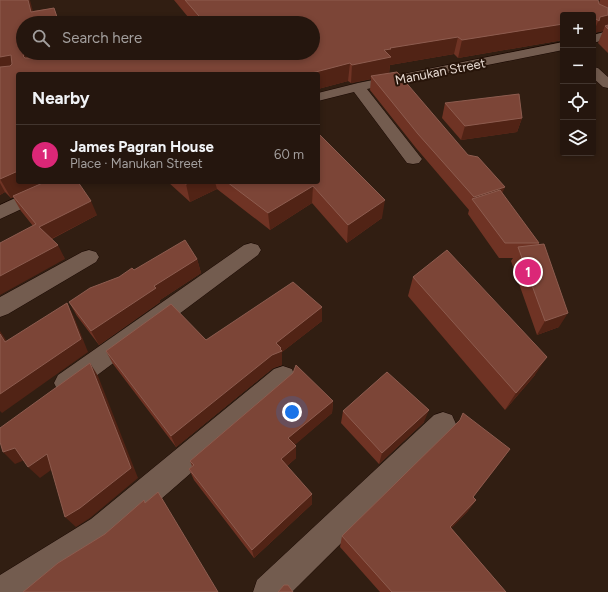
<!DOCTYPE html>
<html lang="en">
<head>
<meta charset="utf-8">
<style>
  :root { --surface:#25160e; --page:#31231c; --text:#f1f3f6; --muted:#a39f9e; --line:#42352e; --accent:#db2777 }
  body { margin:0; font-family:Figtree,sans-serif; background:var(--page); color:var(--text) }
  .controls { position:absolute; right:12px; top:12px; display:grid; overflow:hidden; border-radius:4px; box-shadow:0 2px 6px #0003 }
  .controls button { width:36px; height:36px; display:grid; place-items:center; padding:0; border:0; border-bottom:1px solid var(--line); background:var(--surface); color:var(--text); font:20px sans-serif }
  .you { position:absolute; left:292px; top:412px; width:14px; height:14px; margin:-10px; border:3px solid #fff; border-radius:50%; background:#1a73e8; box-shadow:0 0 0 6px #1a73e833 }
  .badge { display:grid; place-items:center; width:26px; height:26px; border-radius:50%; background:var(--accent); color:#fff; font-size:13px; font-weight:700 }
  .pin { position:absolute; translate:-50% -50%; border:2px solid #fff; box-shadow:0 1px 4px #0006 }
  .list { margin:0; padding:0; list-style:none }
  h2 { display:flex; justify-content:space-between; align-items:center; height:52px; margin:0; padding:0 16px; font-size:17px }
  h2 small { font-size:13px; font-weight:400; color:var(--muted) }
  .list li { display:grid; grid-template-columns:26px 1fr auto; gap:12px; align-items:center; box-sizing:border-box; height:60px; padding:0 16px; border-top:1px solid var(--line) }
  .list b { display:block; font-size:15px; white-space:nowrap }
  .list p { margin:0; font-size:13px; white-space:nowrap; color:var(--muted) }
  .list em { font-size:13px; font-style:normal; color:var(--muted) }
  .icon { flex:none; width:22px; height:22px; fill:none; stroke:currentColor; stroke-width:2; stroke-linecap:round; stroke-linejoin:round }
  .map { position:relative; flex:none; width:608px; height:592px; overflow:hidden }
  .search { position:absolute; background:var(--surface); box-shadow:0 2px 6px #0003; left:16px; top:16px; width:304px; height:44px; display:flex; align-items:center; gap:10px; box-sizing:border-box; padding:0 14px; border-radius:22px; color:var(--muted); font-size:15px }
  .panel { position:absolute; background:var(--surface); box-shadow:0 2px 6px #0003; left:16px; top:72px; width:304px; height:112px; border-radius:4px }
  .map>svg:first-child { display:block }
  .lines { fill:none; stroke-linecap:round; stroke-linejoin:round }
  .minor-casing { stroke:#180701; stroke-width:1 }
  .minor { fill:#735c4f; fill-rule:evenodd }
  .wall { fill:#6f3324 }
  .shaded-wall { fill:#512315 }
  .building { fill:#7c4537; stroke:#8d5c4f }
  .labels { text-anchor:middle; stroke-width:4; stroke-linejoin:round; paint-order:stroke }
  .far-street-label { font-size:13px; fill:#e7dad2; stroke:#271409 }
</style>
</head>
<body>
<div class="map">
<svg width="608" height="592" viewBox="0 0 608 592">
  <rect width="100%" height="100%" fill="#311e12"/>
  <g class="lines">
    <g class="minor-casing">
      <g id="minor">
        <polygon points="608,31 608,39 593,43 593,35"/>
        <polygon points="563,42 563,50 367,89 422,159 419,163 413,164 407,163 354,92 318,101 318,93 358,83"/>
        <polygon points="593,67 598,68 608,77 608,88 603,87 593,78"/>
        <polygon points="50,182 74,182 71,186 0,219 0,205"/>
        <polygon points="251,243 258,245 261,250 258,255 76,391 67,394 58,391 54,383 58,375 244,245"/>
        <polygon points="89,250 96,252 99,257 96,262 8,314 0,317 0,297 82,252"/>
        <polygon points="283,366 292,369 295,377 292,385 113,541 33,592 0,592 0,575 91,519 274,369"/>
        <polygon points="443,412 452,415 456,424 452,433 292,592 253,592 257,580 434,415"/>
      </g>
    </g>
    <use href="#minor" class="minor"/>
  </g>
  <g class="wall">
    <polygon points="0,0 33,11 54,8 59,23 23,23 23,53 69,53 69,55 313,23 193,23 174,0 596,0 599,3 600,0 608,0 608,53 598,43 603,31 593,33 593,34 593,15 563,15 563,40 458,58 454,54 390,65 389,73 468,155 502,194 539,243 539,244 559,327 537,335 511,261 513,258 499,258 468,214 469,210 416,148 370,90 371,79 351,83 348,81 318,89 318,74 18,74 18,182 97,215 52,239 65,259 33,226 21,211 13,197 11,198 5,192 0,195"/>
    <polygon points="445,103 522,118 517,132 461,140 442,118"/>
    <polygon points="168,182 318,182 382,218 347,243 312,203 270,230 217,189 190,202"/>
    <polygon points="197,259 201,273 160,300 160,302 99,345 77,316 69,302 119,277 134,270"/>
    <polygon points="413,277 535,375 505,410 408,296"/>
    <polygon points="322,307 322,321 282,352 282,365 273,368 176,447 113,364 106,351 206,340"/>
    <polygon points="333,401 332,413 294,445 296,458 287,466 312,504 254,558 194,480 189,469 192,466 190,461"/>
    <polygon points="343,411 424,422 379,464 341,423"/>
    <polygon points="510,449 473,497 476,500 467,512 451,528 506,592 380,592 340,547 342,536"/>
  </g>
  <g class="shaded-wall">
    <polygon points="28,0 30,0 36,23 31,12"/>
    <polygon points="608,15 608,29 605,26 603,31 593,33 600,17"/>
    <polygon points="596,19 593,27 593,20"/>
    <polygon points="563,24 563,40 458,58 462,40"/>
    <polygon points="458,37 454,54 390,65 389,75 371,76 371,79 351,83 352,65 384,50 390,48"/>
    <polygon points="26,53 45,53 50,67 34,70 23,56"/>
    <polygon points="11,55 19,73 0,76 0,57"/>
    <polygon points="350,63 348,81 318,89 318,74 308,74"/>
    <polygon points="522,118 517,132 461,140 465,126"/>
    <polygon points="18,171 18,182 46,182 11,198 0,179"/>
    <polygon points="190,182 215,182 217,189 190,202 186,184"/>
    <polygon points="0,183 5,192 0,195"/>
    <polygon points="313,186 312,203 270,230 268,213"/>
    <polygon points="505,187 499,201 473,200 474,197"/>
    <polygon points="385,200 382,218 347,243 348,225"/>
    <polygon points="91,201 97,215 47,241 39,227"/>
    <polygon points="58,245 65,259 0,295 0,276"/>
    <polygon points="197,259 201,273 160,300 160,302 99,345 91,331 154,286"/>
    <polygon points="67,303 74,317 88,352 2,413 0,411 0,394"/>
    <polygon points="322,307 322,321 282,352 282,365 273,368 176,447 171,436 276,343"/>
    <polygon points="568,313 559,327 537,335 545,321"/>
    <polygon points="0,331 16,355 5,342 0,334"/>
    <polygon points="547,357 535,375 505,410 516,393"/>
    <polygon points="90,363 98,376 138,478 90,518 76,527 65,517"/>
    <polygon points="333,401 332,413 289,450 288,438"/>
    <polygon points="429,410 424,422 379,464 382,453"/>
    <polygon points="296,446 296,458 282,470 281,459"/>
    <polygon points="15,448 27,459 15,464 3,452"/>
    <polygon points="510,449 500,463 464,509 473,497"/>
    <polygon points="47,454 58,465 40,478 28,467"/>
    <polygon points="312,494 312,504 254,558 252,550"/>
    <polygon points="476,500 467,512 442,538 450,527"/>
  </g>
  <g class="building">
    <polygon points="0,0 28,0 31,12 54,8 59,23 23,23 23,53 26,53 23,56 25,58 49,58 52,55 51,53 68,53 69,55 78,53 313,53 313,23 205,23 185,0 598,0 599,4 608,8 608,15 600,17 599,21 596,19 593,20 593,15 563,15 563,24 462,40 458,37 390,48 391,49 384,50 391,57 352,65 350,63 308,74 18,74 18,171 0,179 0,67 10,66 12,64 11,55 0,57"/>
    <polygon points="608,25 608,29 605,26"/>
    <polygon points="397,72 468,155 478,157 505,187 474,197 418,134 371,76"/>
    <polygon points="519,94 522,118 465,126 445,103"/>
    <polygon points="318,133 385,200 348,225 313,186 268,213 227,182 318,182"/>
    <polygon points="45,182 78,182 91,201 39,227 58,245 0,276 0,243 36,224 13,196"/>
    <polygon points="183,182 190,182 186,184"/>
    <polygon points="500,190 539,243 505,243 472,199"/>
    <polygon points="185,240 197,259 154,286 156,288 91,331 69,302 90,288 119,277 132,268 134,270"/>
    <polygon points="544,244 568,313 545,321 518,247"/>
    <polygon points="447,250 547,357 516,393 413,277"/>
    <polygon points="293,282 322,307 276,343 281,348 280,349 282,351 272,355 171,436 106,351 171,304 206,340"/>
    <polygon points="67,303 81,339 0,394 0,334 5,342"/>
    <polygon points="90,363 131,468 80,508 65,517 47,454 28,467 15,448 3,452 0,442 0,428"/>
    <polygon points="296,365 333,401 288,438 296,446 281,459 312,494 252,550 189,469 194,465 190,461 293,373"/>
    <polygon points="387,372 429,410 382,453 343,411"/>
    <polygon points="463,413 510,449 473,497 476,500 450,527 506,592 392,592 342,536 460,420"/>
    <polygon points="158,492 218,592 23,592 58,563 105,534 144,500 145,503"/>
    <polygon points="284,585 288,585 293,592 278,592"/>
  </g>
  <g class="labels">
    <g class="far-street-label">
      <text transform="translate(440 71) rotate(-11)" y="5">Manukan Street</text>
    </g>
  </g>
</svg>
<div class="controls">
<button>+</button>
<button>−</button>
<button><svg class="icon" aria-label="locate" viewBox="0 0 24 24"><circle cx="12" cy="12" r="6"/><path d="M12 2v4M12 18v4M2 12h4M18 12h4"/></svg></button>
<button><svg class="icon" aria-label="layers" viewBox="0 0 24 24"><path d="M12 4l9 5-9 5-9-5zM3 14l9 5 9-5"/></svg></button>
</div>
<div class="you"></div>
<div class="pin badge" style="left:528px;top:272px">1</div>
<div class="search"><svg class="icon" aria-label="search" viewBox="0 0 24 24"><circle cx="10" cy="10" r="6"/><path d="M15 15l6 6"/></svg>Search here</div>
<section class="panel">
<h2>Nearby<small></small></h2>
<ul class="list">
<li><span class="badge">1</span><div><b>James Pagran House</b><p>Place · Manukan Street</p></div><em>60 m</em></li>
</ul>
</section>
</div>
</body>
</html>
